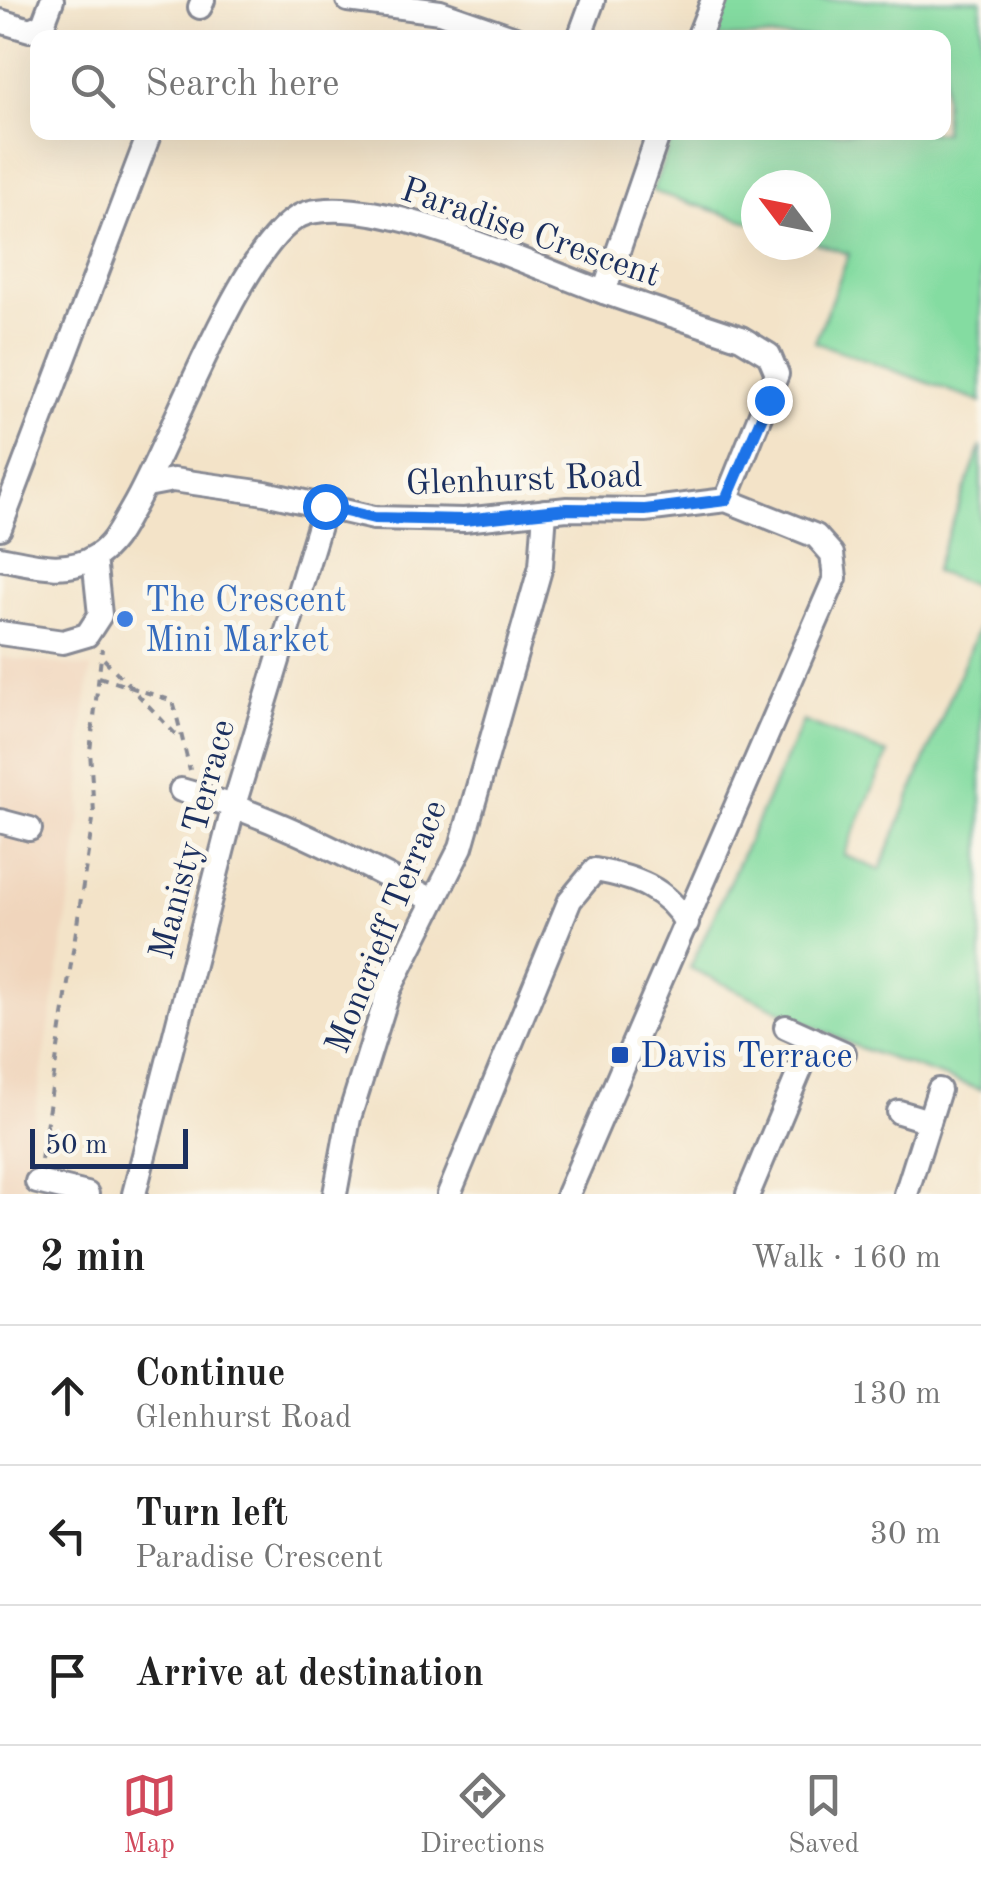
<!DOCTYPE html>
<html lang="en">
<head>
<meta charset="utf-8">
<style>
  :root { --surface:#fff; --page:#f6f6f6; --text:#222; --muted:#767676; --line:#e0e0e0; --accent:#d1495b }
  body { margin:0; font-family:"Old Standard TT",serif; background:var(--page); color:var(--text) }
  .compass { position:absolute; left:741px; top:170px; width:90px; height:90px; border-radius:50%; background:var(--surface); box-shadow:0 10px 40px #0002; rotate:302deg }
  .scale { position:absolute; left:30px; bottom:25px; width:158px; box-sizing:border-box; padding-left:10px; border:5px solid #1b2f5e; border-top:0; font-size:28px; line-height:35px; white-space:nowrap; color:#1b2f5e; -webkit-text-stroke:8px #fbf7ec; paint-order:stroke }
  .stop { position:absolute; width:30px; height:30px; margin:-22px; border:8px solid #1a73e8; border-radius:50%; background:#fff }
  .stop.end { background:#1a73e8; border-color:#fff; box-shadow:0 2px 10px #0008 }
  .list { margin:0; padding:0; list-style:none }
  h2 { display:flex; justify-content:space-between; align-items:center; height:130px; margin:0; padding:0 40px; font-size:42px }
  h2 small { font-size:32px; font-weight:400; color:var(--muted) }
  .list li { display:grid; grid-template-columns:65px 1fr auto; gap:30px; align-items:center; box-sizing:border-box; height:140px; padding:0 40px; border-top:2px solid var(--line) }
  .list b { display:block; font-size:38px; white-space:nowrap }
  .list p { margin:0; font-size:32px; white-space:nowrap; color:var(--muted) }
  .list em { font-size:32px; font-style:normal; color:var(--muted) }
  .icon { flex:none; width:55px; height:55px; fill:none; stroke:currentColor; stroke-width:2; stroke-linecap:round; stroke-linejoin:round }
  .map { position:relative; flex:none; width:981px; height:1194px; overflow:hidden }
  .search { position:absolute; background:var(--surface); box-shadow:0 10px 40px #0002; left:30px; right:30px; top:30px; height:110px; display:flex; align-items:center; gap:25px; box-sizing:border-box; padding:0 35px; border-radius:20px; color:var(--muted); font-size:38px }
  .sheet { height:550px; background:var(--surface) }
  nav { display:flex; justify-content:space-around; align-items:center; box-sizing:border-box; height:140px; border-top:2px solid var(--line); background:var(--surface); font-size:28px; color:var(--muted) }
  nav a { display:grid; justify-items:center; gap:5px }
  nav .on { color:var(--accent) }
  .map>svg:first-child { display:block }
  .built { fill:#f0d5bc }
  .green { fill:#84dca1; stroke:#508680; stroke-width:2.5 }
  .lines { fill:none; stroke-linecap:round; stroke-linejoin:round }
  .minor-casing { stroke:#878993; stroke-width:28 }
  .path { stroke:#878993; stroke-width:4; stroke-dasharray:8 8; stroke-linecap:butt }
  .minor { stroke:#fff; stroke-width:22 }
  .route { stroke:#1a73e8; stroke-width:12 }
  .shop-dot { fill:#3f7fe0; stroke:#fbf7ec; stroke-width:4 }
  .transit-dot { fill:#1a4fb4; stroke:#fbf7ec; stroke-width:4 }
  .labels { text-anchor:middle; stroke-width:10; stroke-linejoin:round; paint-order:stroke }
  .street-label { font-size:35px; fill:#1b2f5e; stroke:#fbf7ec }
  .shop-label { font-size:35px; fill:#366cbe; stroke:#fbf7ec; text-anchor:start }
  .transit-label { font-size:35px; fill:#164399; stroke:#fbf7ec; text-anchor:start }
</style>
</head>
<body>
<div class="map">
<svg width="981" height="1194" viewBox="0 0 981 1194">
  <rect width="100%" height="100%" fill="#fbf7ec"/>
  <filter id="ink" filterUnits="userSpaceOnUse"><feTurbulence type="fractalNoise" baseFrequency=".01" numOctaves="2"/><feDisplacementMap in="SourceGraphic" scale="20" xChannelSelector="R" yChannelSelector="G"/><feConvolveMatrix kernelMatrix="1 2 1 2 8 2 1 2 1" color-interpolation-filters="sRGB"/></filter>
  <filter id="wash" filterUnits="userSpaceOnUse"><feTurbulence type="fractalNoise" baseFrequency=".0048" numOctaves="4" result="noise"/><feDisplacementMap in="SourceGraphic" scale="40" xChannelSelector="R" yChannelSelector="G"/><feGaussianBlur stdDeviation="2.25" result="paint"/><feColorMatrix in="noise" values="0 0 0 0 0 0 0 0 0 0 0 0 0 0 0 0 0 1.4 0 .05"/><feComposite in="paint" operator="in"/></filter>
  <g filter="url(#wash)">
    <rect width="100%" height="100%" fill="#f3e3c8"/>
    <polygon class="built" points="0,657 91,668 82,732 81,817 72,886 22,1194 0,1194"/>
    <g class="green">
      <polygon points="726,0 981,0 981,402 815,342 849,254 816,243 816,185 756,185 756,224 652,191 674,133 944,132 944,38 711,37"/>
      <polygon points="981,446 981,587 934,572"/>
      <polygon points="981,621 981,1090 857,1047 690,968 803,721 888,754 844,855 880,870"/>
    </g>
  </g>
  <g filter="url(#ink)">
    <g class="lines">
      <g class="minor-casing">
        <g id="minor">
          <polyline points="348,0 440,12 515,38"/>
          <polyline points="200,7 203,0"/>
          <polyline points="0,21 30,30 43,24 52,0"/>
          <polyline points="579,38 593,0"/>
          <polyline points="698,38 713,0"/>
          <polyline points="604,292 659,132"/>
          <polyline points="147,485 173,480 265,493 374,518 464,520 567,509 645,510 726,500 816,536 832,554 835,578 568,1194"/>
          <polyline points="0,528 150,132"/>
          <path d="M0 558C31 564 67 575 96 556 114 545 122 526 132 509 169 449 245 230 307 213 380 194 526 264 598 290 645 307 694 322 741 338L769 355 777 374 726 500"/>
          <polyline points="0,633 63,642 87,635 100,615 94,558"/>
          <path d="M181 790C271 814 351 858 433 900"/>
          <polyline points="0,821 30,829"/>
          <polyline points="786,1027 844,1053"/>
          <polyline points="899,1112 929,1121"/>
          <polyline points="37,1182 87,1194"/>
          <polyline points="134,1194 234,805 325,506"/>
          <polyline points="335,1194 349,1118 389,990 461,847 541,566 545,511"/>
          <path d="M449 1194 570 900 595 870C634 877 667 888 687 924"/>
          <polyline points="748,1194 813,1039"/>
          <polyline points="906,1194 939,1090"/>
        </g>
      </g>
      <g class="path">
        <polyline points="104,659 180,739"/>
        <polyline points="99,677 173,701 190,770"/>
        <polyline points="41,1160 94,813 90,751 102,649"/>
      </g>
      <use href="#minor" class="minor"/>
    </g>
  </g>
  <g class="lines" filter="url(#ink)">
    <polyline class="route" points="325,506 374,518 464,520 567,509 645,510 726,500 769,400"/>
  </g>
  <circle class="shop-dot" cx="125" cy="619" r="10"/>
  <rect class="transit-dot" x="610" y="1045" width="20" height="20" rx="5"/>
  <g class="labels">
    <g class="street-label">
      <text transform="translate(531 231) rotate(19)" y="12">Paradise Crescent</text>
      <text transform="translate(524 478) rotate(-2)" y="12">Glenhurst Road</text>
      <text transform="translate(191 839) rotate(-75)" y="12">Manisty Terrace</text>
      <text transform="translate(385 926) rotate(-68)" y="12">Moncrieff Terrace</text>
    </g>
    <g class="shop-label">
      <text x="145" y="611">The Crescent<tspan x="145" dy="40">Mini Market</tspan></text>
    </g>
    <g class="transit-label">
      <text x="640" y="1067">Davis Terrace</text>
    </g>
  </g>
</svg>
<svg class="compass" viewBox="-18 -18 36 36"><path d="M0-13l5 13h-10z" fill="#e53935"/><path d="M0 13l5-13h-10z" fill="#767676"/></svg>
<div class="scale">50 m</div>
<div class="stop" style="left:325px;top:506px"></div>
<div class="stop end" style="left:769px;top:400px"></div>
<div class="search"><svg class="icon" aria-label="search" viewBox="0 0 24 24"><circle cx="10" cy="10" r="6"/><path d="M15 15l6 6"/></svg>Search here</div>
</div>
<section class="sheet">
<h2>2 min<small>Walk · 160 m</small></h2>
<ul class="list">
<li><svg class="icon" aria-label="ahead" viewBox="0 0 24 24"><path d="M12 20V5M6 11l6-6 6 6"/></svg><div><b>Continue</b><p>Glenhurst Road</p></div><em>130 m</em></li>
<li><svg class="icon" aria-label="left" viewBox="0 0 24 24"><path d="M17 20v-9H6M10 6l-5 5 5 5"/></svg><div><b>Turn left</b><p>Paradise Crescent</p></div><em>30 m</em></li>
<li><svg class="icon" aria-label="arrive" viewBox="0 0 24 24"><path d="M6 21V4h12l-3 4 3 4H6"/></svg><div><b>Arrive at destination</b></div></li>
</ul>
</section>
<nav>
<a class="on"><svg class="icon" aria-label="map" viewBox="0 0 24 24"><path d="M3 6l6-2 6 2 6-2v14l-6 2-6-2-6 2zM9 4v14M15 6v14"/></svg>Map</a>
<a><svg class="icon" aria-label="directions" viewBox="0 0 24 24"><path d="M12 3l9 9-9 9-9-9zM9 14v-3h6M13 9l2 2-2 2"/></svg>Directions</a>
<a><svg class="icon" aria-label="saved" viewBox="0 0 24 24"><path d="M7 4h10v16l-5-4-5 4z"/></svg>Saved</a>
</nav>
</body>
</html>
